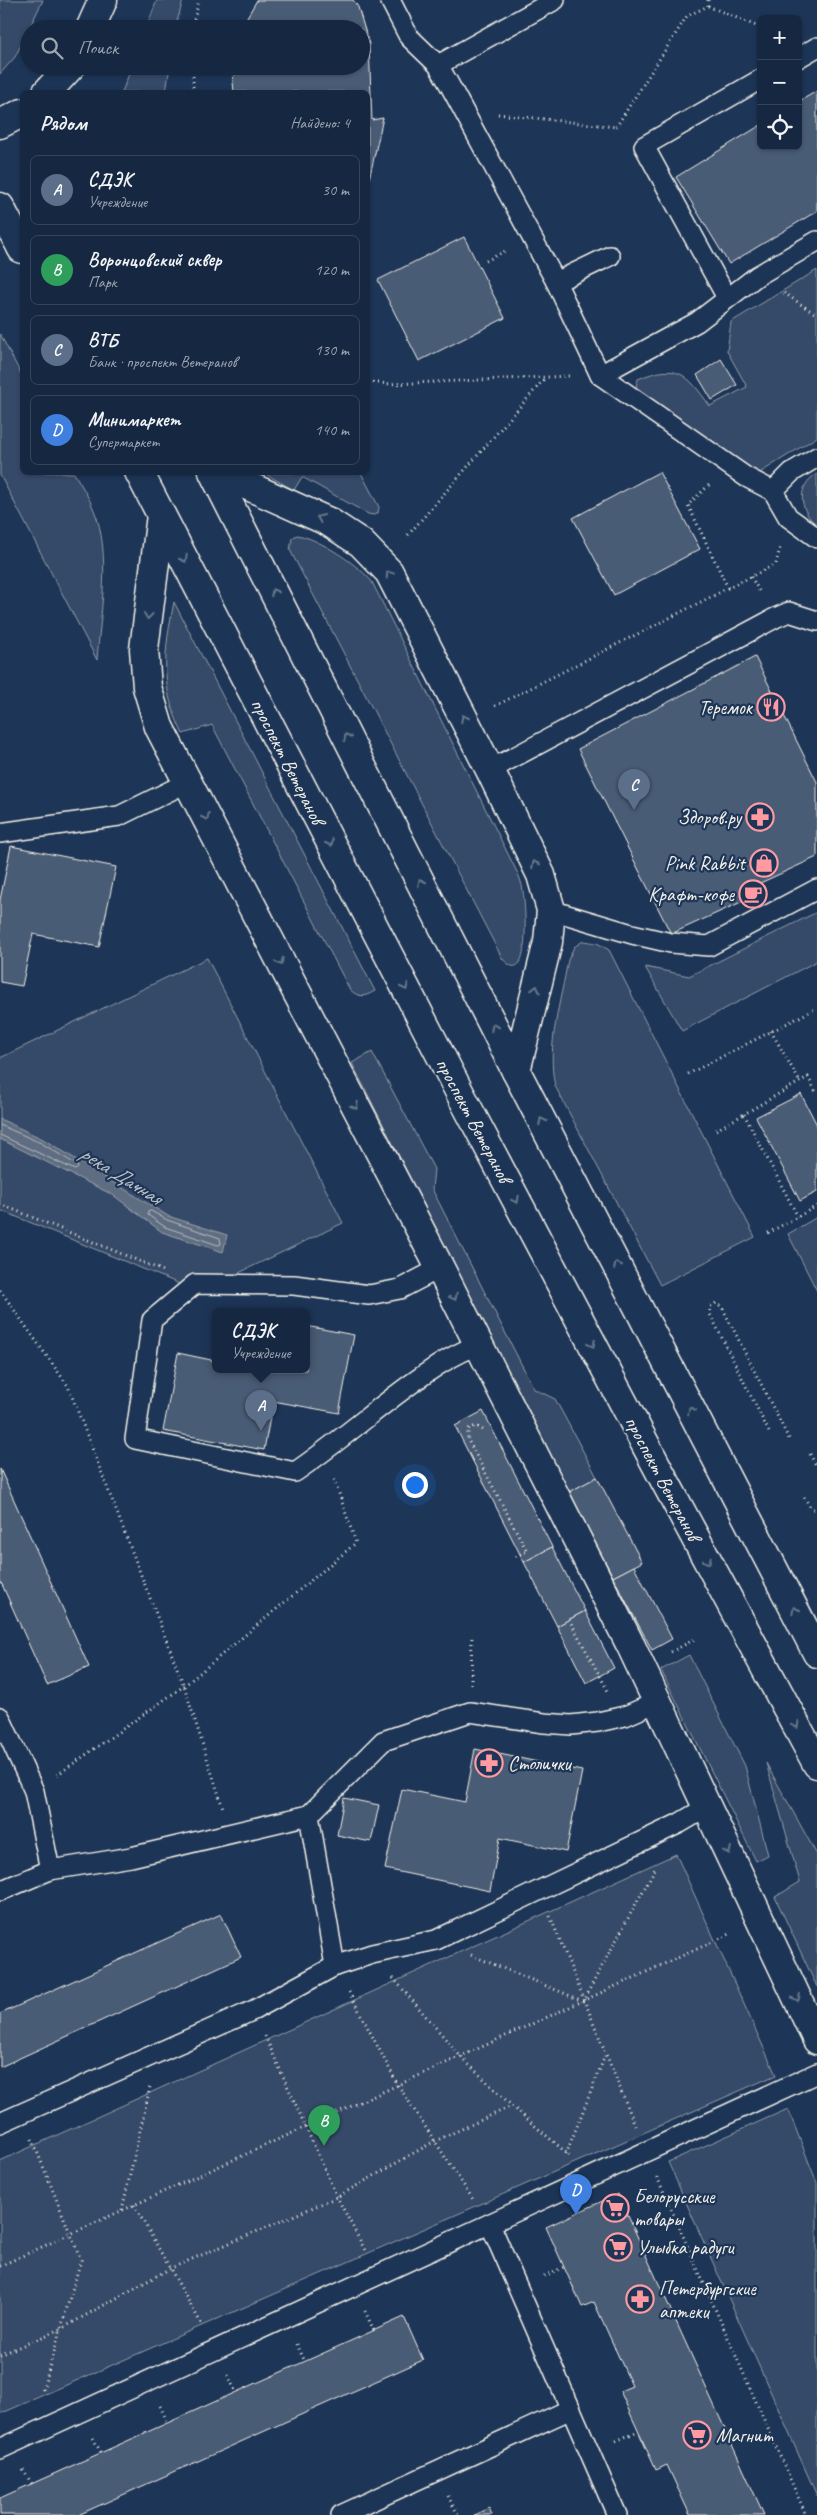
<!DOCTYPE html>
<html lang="ru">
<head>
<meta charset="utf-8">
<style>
  :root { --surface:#162841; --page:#1f3048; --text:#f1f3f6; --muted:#9ea6b1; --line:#35445a; --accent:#d6ab8b }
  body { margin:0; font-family:Caveat,sans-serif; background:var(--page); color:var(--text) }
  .controls { position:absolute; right:15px; top:15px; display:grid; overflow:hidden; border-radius:8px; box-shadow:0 1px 4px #0004 }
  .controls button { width:45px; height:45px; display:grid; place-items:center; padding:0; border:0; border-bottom:1px solid var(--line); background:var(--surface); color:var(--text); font:25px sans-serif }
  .you { position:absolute; left:414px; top:1484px; width:18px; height:18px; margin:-12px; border:4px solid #fff; border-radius:50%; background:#1a73e8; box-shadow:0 0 0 8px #1a73e833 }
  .badge { display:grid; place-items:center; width:32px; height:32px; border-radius:50%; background:var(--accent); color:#fff; font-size:16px; font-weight:700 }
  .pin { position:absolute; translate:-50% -41px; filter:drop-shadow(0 1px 2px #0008) }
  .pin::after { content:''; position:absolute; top:26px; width:18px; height:15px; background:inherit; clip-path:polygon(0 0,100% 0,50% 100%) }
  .popup { position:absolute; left:212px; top:1308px; width:98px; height:65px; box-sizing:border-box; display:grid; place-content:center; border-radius:8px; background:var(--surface); filter:drop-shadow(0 1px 4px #0005); font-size:16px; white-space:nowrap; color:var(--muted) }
  .popup b { font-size:19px; color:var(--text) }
  .popup::after { content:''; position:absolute; left:50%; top:100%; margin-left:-10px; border:10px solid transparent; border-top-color:var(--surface) }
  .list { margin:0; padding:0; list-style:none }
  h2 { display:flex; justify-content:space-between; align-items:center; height:65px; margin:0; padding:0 20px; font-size:21px }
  h2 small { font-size:16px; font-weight:400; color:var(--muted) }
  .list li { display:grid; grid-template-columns:32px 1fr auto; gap:15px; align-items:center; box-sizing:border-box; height:70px; margin:0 10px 10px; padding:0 10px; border:1px solid var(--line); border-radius:8px }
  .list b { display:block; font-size:19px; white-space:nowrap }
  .list p { margin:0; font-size:16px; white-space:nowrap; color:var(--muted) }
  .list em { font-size:16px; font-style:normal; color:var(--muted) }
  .icon { flex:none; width:28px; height:28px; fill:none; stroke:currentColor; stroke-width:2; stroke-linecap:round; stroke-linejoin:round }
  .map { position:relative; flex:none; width:817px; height:2515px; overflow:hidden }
  .search { position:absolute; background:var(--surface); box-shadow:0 1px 4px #0004; left:20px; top:20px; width:350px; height:55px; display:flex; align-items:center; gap:12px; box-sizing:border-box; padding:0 18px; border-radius:28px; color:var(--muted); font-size:19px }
  .panel { position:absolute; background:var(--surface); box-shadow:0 1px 4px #0004; left:20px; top:90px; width:350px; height:385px; border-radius:8px }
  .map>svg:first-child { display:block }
  .green { fill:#354a67; stroke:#949ea8 }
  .water { fill:#5e6d82; stroke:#9aa2ab }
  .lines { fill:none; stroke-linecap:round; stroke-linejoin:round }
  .shore { stroke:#b8bcbf; stroke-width:1 }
  .building { fill:#485b74; stroke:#f4f1e8 }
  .service-casing { stroke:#f4f1e8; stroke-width:22 }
  .minor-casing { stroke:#f4f1e8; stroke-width:31 }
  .secondary-casing { stroke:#f4f1e8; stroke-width:31 }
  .path { stroke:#f4f1e8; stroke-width:3; stroke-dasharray:1 4; stroke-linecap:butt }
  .service { stroke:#1d3557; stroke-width:19 }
  .minor { stroke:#1d3557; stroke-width:28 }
  .secondary { stroke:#1d3557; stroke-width:28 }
  .oneway { stroke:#68778a }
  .labels { text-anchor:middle; stroke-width:4.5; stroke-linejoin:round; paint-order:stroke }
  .poi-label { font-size:20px; fill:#f4f1e8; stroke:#1d3557; text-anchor:start }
  .street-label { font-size:20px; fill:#f4f1e8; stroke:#1d3557 }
  .water-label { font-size:21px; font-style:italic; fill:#c0c3c4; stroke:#1d3557 }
</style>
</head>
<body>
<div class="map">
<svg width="817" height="2515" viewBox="0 0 817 2515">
  <rect width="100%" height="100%" fill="#1d3557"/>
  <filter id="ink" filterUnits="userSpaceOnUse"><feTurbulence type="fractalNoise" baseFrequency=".02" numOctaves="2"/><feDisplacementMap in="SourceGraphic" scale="10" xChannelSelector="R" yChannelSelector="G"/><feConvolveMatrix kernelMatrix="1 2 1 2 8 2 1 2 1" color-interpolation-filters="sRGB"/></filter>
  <g filter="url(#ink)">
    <g class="green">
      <polygon points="0,0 43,0 15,57 0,74"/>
      <polygon points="157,0 183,0 175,29 146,29"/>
      <polygon points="132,66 170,66 166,92 122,92"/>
      <path d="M817 270V437L758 474 635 391 638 379C678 362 687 374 710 406L747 387 727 351 731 322Z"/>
      <path d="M0 334 22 376V472L74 473C81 485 89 497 94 510 112 552 100 616 97 660L0 475Z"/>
      <polygon points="264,473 361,473 379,507 378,513 374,515 368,514 302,477 294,490"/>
      <path d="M817 474V525C799 511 796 485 817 474Z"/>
      <path d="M297 535C318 538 359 565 372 582L517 872C520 878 522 884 523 891 525 902 532 994 502 958L290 550 292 538Z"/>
      <path d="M174 602 375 991C364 997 360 998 350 990L212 725 183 734C159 687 164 651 174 602Z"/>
      <polygon points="817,912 817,961 682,1031 645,967 689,976"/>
      <path d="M583 941 597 943 609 950 755 1237 660 1285 555 1086C546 1046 561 1001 568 960L574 947Z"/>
      <polygon points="207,958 343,1223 199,1292 0,1210 0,1058"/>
      <polygon points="372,1052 434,1169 432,1189 534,1389 555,1399 597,1477 569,1492 352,1063"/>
      <polygon points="817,1217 817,1291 788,1234"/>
      <polygon points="689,1655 745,1766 768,1855 756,1861 661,1670"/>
      <polygon points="766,1763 817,1855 817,1987 775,1897 800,1882"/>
      <polygon points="676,1854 776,2075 0,2414 0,2161"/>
      <polygon points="788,2109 817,2183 817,2496 668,2162"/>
    </g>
    <polygon class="water" points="0,1119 43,1139 168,1216 227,1235 223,1252 162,1232 113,1195 0,1139"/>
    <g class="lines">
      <g class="shore">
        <polyline points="0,1125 41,1143 77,1165 78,1168 75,1170 0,1135"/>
        <polygon points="151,1211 167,1220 220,1238 221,1244 218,1245 165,1227 148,1215 148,1212"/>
      </g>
    </g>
    <g class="building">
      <polygon points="257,0 353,0 358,7 369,44 372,120 383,118 368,184 368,92 234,92 233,82 235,66 361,66 361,29 240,29"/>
      <polygon points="817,91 817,211 729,264 676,177 761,125 761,146 798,146 798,102"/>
      <polygon points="464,237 505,318 419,361 378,280"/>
      <polygon points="721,359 737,385 712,400 697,375"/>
      <polygon points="659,472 700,549 614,595 573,518"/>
      <polygon points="755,657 817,782 817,857 747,889 750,898 671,934 578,749"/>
      <polygon points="11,846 116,867 99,947 33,934 22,986 0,982 0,900"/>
      <polygon points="801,1094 817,1125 817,1192 800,1201 756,1117"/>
      <polygon points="306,1326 354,1335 339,1413 273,1401 264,1450 163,1431 178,1353 216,1361 216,1370 306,1370"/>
      <polygon points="483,1411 552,1547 524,1562 455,1426"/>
      <polygon points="0,1469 89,1667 47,1685 0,1580"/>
      <polygon points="597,1477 642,1562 613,1577 569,1492"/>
      <polygon points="552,1547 585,1611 557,1626 524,1562"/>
      <polygon points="634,1566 672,1639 652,1650 613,1577"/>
      <polygon points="585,1611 614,1668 586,1683 557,1626"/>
      <polygon points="475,1749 582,1771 566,1852 500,1838 490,1891 385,1869 402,1789 465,1802"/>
      <polygon points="344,1798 379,1805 371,1842 337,1835"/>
      <polygon points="221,1914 241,1957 0,2067 0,2014"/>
      <polygon points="618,2194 629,2218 764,2515 690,2515 667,2465 656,2470 620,2391 632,2386 594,2302 582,2307 546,2227"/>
      <polygon points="404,2317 423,2360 78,2515 0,2515 0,2498"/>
      <polygon points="489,2508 492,2515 474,2515"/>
    </g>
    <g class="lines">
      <g class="service-casing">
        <g id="service">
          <polyline points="390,0 409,37 438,65 449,84 556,282 600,375 746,477 773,491 788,517 817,538"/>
          <polyline points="798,58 817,47"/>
          <polyline points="438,65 555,0"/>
          <polyline points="556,282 610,256"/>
          <polyline points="727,298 644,146 761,79"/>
          <polyline points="600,375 697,322 757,276 817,241"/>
          <polyline points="773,491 792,472 817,457"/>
          <polyline points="490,770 775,618 789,612 817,621"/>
          <polyline points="0,833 119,816 188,782"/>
          <polyline points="551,910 632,934 671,943 709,946 817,889"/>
          <path d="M440 1268 400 1289 369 1295 294 1285 195 1284 152 1320 135 1439 295 1472C344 1439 387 1398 437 1366 450 1357 464 1351 478 1344"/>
          <polyline points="0,1717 34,1791 50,1870 0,1891"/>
          <polyline points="309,1815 335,1966"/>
          <polyline points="50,1870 131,1857 309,1815 383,1741 470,1712 544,1723 571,1725 598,1722 625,1716 657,1702"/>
          <polyline points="0,2123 254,2010 335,1966 372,1954 436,1940 680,1823 707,1807"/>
          <polyline points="490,2224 617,2515"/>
          <polyline points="0,2449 817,2073"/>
          <polyline points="341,2515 571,2409"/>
        </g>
      </g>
      <g class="minor-casing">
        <g id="minor">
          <polyline points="217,472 329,522 361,543 389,572 490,770 541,875 551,910 548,942 516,1071"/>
          <polyline points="161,515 144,649 147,687 159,727 440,1268 631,1646 817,2040"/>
        </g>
      </g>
      <g class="secondary-casing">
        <g id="secondary">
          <polyline points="90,29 103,0"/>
          <polyline points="47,92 71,66"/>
          <polyline points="0,124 22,113"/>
          <polyline points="0,207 22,249"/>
          <polyline points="139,472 461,1095 660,1472 817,1764"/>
          <polyline points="213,472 516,1071 817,1653"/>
        </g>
      </g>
      <g class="path">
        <polyline points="708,6 708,0"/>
        <polyline points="192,29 199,0"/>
        <polyline points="193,66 193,92"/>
        <polyline points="498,114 616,127"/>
        <polyline points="616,127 687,16 708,6 761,28"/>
        <polyline points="486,261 507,250"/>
        <polyline points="784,293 817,315"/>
        <polyline points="368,382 390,384 569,376"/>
        <polyline points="709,485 688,505 728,588"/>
        <polyline points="408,535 546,377"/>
        <polyline points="751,577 761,594"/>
        <polyline points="495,706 776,564 780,548"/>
        <polyline points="771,1031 800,1082"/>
        <polyline points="688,1074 817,1008"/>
        <polyline points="716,1130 744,1114"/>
        <polyline points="0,1204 166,1272"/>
        <polyline points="798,1217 744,1114 808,1077 817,1094"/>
        <polyline points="768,1233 817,1206"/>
        <polyline points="0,1290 68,1386 184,1686 223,1808"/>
        <polyline points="483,1430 476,1426 468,1429 468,1440 527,1551 515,1557"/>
        <polyline points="769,1432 710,1314 710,1307 716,1303 722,1307 790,1441"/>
        <polyline points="810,1454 817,1467"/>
        <polyline points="804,1497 811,1508 817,1511"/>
        <polyline points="569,1619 608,1691"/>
        <polyline points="671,1652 695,1639"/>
        <polyline points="471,1684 472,1634"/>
        <polyline points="57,1775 184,1686 356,1543 334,1479"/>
        <polyline points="550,1916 635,2125"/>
        <polyline points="471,1955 583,2001 656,1867"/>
        <polyline points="393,1978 461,2057 512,2106 570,2156"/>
        <polyline points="349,1992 398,2085 474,2201"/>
        <polyline points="265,2036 337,2197 365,2250"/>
        <polyline points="32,2139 81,2260 43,2389 46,2397"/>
        <polyline points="566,2154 605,2056"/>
        <polyline points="657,2177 806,2515"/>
        <polyline points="134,2205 202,2325"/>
        <polyline points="122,2210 150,2087"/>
        <polyline points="0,2266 730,1934"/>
        <polyline points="544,2276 564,2267"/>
        <polyline points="365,2311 374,2331"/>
        <polyline points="297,2344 305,2362"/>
        <polyline points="0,2355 61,2329 169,2269 337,2197 433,2142 512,2106"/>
        <polyline points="228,2375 236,2393"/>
        <polyline points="160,2406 168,2423"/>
        <polyline points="93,2438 101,2453"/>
        <polyline points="616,2441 638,2431"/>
        <polyline points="23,2470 32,2484"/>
        <polyline points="448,2496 458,2515"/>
      </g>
      <use href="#service" class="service"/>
      <use href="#minor" class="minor"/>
      <use href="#secondary" class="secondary"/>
    </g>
    <defs><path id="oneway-chevron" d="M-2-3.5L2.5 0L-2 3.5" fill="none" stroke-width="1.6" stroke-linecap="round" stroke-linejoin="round" transform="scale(1.25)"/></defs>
    <g class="oneway">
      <use href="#oneway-chevron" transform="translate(320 518) rotate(-156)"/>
      <use href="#oneway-chevron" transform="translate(184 559) rotate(63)"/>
      <use href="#oneway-chevron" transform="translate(389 574) rotate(-124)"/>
      <use href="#oneway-chevron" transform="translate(274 592) rotate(-117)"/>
      <use href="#oneway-chevron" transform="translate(148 616) rotate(97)"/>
      <use href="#oneway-chevron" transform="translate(464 718) rotate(-117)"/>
      <use href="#oneway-chevron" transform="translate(347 737) rotate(-117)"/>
      <use href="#oneway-chevron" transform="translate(206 817) rotate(63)"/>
      <use href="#oneway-chevron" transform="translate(330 843) rotate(63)"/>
      <use href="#oneway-chevron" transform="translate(535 864) rotate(-116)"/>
      <use href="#oneway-chevron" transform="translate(421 882) rotate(-117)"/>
      <use href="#oneway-chevron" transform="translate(280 962) rotate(63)"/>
      <use href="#oneway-chevron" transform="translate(405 987) rotate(63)"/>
      <use href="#oneway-chevron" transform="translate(536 989) rotate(-76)"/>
      <use href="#oneway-chevron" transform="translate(494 1027) rotate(-117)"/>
      <use href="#oneway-chevron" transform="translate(355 1106) rotate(62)"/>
      <use href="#oneway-chevron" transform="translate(542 1121) rotate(-117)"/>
      <use href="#oneway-chevron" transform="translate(516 1200) rotate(62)"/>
      <use href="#oneway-chevron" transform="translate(617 1265) rotate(-117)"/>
      <use href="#oneway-chevron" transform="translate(454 1297) rotate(63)"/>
      <use href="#oneway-chevron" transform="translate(592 1344) rotate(62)"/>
      <use href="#oneway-chevron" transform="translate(691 1410) rotate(-117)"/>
      <use href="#oneway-chevron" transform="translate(708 1561) rotate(62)"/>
      <use href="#oneway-chevron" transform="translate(795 1610) rotate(-117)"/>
      <use href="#oneway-chevron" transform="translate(796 1725) rotate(62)"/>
      <use href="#oneway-chevron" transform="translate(728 1851) rotate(65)"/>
      <use href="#oneway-chevron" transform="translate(797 1998) rotate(65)"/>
    </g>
  </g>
  <defs>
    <g id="restaurant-ring" transform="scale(1.4375)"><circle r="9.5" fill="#1d3557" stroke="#ff9aa2" stroke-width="1.5"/><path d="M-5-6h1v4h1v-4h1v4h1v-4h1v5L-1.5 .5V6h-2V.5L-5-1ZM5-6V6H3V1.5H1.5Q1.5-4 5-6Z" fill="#ff9aa2"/></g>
    <g id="pharmacy-ring" transform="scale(1.4375)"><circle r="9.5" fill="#1d3557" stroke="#ff9aa2" stroke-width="1.5"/><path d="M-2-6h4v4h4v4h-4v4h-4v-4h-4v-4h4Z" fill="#ff9aa2"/></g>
    <g id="shop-ring" transform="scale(1.4375)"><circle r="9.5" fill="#1d3557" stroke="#ff9aa2" stroke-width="1.5"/><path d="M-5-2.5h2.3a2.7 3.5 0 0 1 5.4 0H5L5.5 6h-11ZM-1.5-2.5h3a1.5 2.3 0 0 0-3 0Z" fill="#ff9aa2"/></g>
    <g id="cafe-ring" transform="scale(1.4375)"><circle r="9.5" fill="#1d3557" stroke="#ff9aa2" stroke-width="1.5"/><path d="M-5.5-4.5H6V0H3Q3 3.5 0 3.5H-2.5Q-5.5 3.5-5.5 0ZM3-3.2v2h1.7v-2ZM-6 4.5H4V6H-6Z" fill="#ff9aa2"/></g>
    <g id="supermarket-ring" transform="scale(1.4375)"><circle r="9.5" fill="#1d3557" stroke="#ff9aa2" stroke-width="1.5"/><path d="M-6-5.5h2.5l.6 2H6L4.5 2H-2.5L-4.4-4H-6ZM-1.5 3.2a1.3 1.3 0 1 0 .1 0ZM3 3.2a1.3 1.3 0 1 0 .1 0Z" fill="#ff9aa2"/></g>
  </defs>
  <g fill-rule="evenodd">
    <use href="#restaurant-ring" x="771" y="707"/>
    <use href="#pharmacy-ring" x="760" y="817"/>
    <use href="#shop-ring" x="764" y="863"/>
    <use href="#cafe-ring" x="753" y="894"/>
    <use href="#pharmacy-ring" x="489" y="1763"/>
    <use href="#supermarket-ring" x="615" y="2208"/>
    <use href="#supermarket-ring" x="618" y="2247"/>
    <use href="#pharmacy-ring" x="640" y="2299"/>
    <use href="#supermarket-ring" x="697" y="2435"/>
  </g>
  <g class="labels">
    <g class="poi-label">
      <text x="752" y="714" text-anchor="end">Теремок</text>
      <text x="741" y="824" text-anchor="end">Здоров.ру</text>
      <text x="745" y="870" text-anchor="end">Pink Rabbit</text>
      <text x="734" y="901" text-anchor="end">Крафт-кофе</text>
      <text x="508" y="1770">Столички</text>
      <text x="634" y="2203">Белорусские<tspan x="634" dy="23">товары</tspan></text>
      <text x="637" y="2254">Улыбка радуги</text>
      <text x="659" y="2295">Петербургские<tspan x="659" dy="23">аптеки</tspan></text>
      <text x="716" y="2442">Магнит</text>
    </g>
    <g class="street-label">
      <text transform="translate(288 761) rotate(63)" y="7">проспект Ветеранов</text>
      <text transform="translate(474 1120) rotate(62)" y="7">проспект Ветеранов</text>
      <text transform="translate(663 1478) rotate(62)" y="7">проспект Ветеранов</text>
    </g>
    <g class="water-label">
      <text transform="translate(121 1175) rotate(32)" y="7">река Дачная</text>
    </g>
  </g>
</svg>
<div class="controls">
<button>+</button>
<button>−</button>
<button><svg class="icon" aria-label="locate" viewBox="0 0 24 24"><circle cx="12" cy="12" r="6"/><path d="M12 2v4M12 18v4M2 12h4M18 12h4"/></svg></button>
</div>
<div class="you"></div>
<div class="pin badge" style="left:261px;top:1431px;background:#5c6f8a">A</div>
<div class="popup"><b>СДЭК</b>Учреждение</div>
<div class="pin badge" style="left:324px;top:2146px;background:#2e9e5b">B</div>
<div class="pin badge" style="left:634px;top:810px;background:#5c6f8a">C</div>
<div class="pin badge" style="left:576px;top:2215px;background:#3f7fe0">D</div>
<div class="search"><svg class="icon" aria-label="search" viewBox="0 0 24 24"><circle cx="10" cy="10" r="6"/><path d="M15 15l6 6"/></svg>Поиск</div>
<section class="panel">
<h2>Рядом<small>Найдено: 4</small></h2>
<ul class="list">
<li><span class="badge" style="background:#5c6f8a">A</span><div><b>СДЭК</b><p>Учреждение</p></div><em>30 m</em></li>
<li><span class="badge" style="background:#2e9e5b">B</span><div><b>Воронцовский сквер</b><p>Парк</p></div><em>120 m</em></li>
<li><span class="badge" style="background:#5c6f8a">C</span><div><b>ВТБ</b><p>Банк · проспект Ветеранов</p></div><em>130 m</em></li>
<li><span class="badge" style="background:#3f7fe0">D</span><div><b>Минимаркет</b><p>Супермаркет</p></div><em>140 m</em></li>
</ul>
</section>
</div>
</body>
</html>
